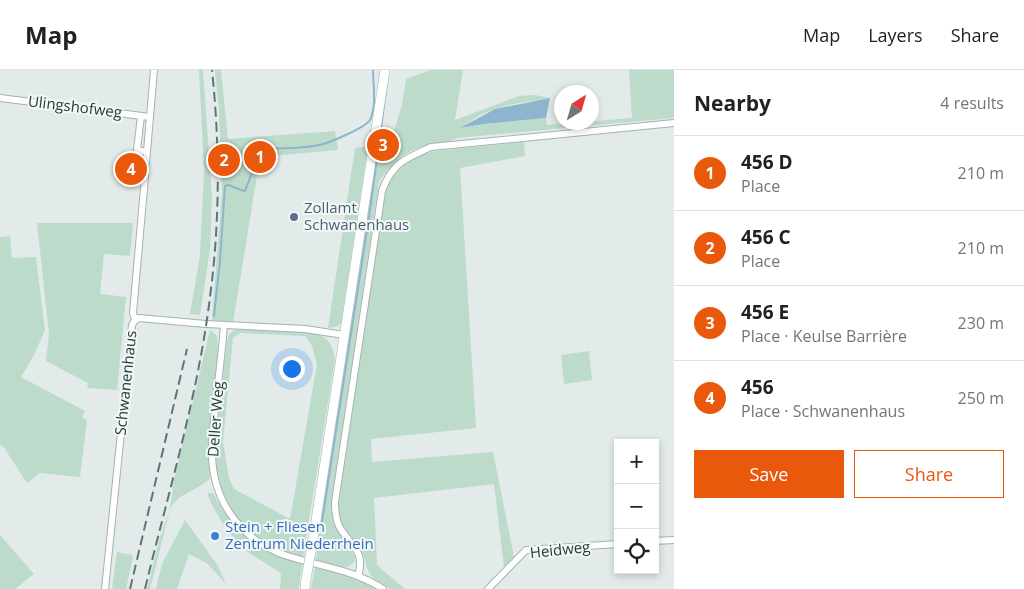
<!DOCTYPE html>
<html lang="en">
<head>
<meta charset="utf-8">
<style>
  :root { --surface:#fff; --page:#f2f2f2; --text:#202124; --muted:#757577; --line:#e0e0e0; --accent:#ea580c }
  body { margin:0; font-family:"Open Sans",sans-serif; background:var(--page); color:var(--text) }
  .controls { position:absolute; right:15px; bottom:15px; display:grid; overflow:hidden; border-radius:0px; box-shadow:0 2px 8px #0003 }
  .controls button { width:45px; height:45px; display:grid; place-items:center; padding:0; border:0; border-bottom:1px solid var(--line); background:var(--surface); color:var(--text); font:25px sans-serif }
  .compass { position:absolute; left:554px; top:15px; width:45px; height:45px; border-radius:50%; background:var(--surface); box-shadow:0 2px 8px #0003; rotate:37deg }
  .you { position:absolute; left:291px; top:298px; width:18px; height:18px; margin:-12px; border:4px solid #fff; border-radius:50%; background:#1a73e8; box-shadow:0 0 0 8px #1a73e833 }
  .badge { display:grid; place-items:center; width:32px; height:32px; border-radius:50%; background:var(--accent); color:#fff; font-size:16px; font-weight:700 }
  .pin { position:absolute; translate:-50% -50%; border:2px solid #fff; box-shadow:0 1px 5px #0006 }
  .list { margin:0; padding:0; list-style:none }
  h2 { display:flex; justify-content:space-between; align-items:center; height:65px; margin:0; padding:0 20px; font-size:21px }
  h2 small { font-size:16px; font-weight:400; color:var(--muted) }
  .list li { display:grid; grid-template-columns:32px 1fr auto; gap:15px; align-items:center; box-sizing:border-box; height:75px; padding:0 20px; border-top:1px solid var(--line) }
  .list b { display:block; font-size:19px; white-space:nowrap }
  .list p { margin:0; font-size:16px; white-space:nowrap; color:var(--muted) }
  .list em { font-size:16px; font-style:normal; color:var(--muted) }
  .actions { display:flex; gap:10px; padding:15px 20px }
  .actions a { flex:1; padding:11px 0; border:1px solid var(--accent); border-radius:0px; text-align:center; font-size:18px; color:var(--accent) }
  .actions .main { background:var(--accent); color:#fff }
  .icon { flex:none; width:28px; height:28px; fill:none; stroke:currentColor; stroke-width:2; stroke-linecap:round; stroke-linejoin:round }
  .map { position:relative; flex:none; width:674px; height:519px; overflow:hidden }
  header { display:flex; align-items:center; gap:30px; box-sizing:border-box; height:70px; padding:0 25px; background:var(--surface); border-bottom:1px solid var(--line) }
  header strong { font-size:24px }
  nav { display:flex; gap:28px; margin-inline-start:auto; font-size:18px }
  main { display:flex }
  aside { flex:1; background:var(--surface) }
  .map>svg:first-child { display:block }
  .green { fill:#bcdbcb; fill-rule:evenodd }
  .water { fill:#8db5cd }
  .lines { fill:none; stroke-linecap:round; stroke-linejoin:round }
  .stream { stroke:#8db5cd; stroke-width:2 }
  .street-casing { stroke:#a5b3b1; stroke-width:8 }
  .secondary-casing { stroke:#a1b6b3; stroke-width:10 }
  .street { stroke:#fff; stroke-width:6 }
  .secondary { stroke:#fff; stroke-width:9 }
  .rail { stroke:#5d7675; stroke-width:2; stroke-dasharray:10 5; stroke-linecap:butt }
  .secondary-bridge-casing { stroke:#a1b6b3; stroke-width:10; stroke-linecap:butt }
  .secondary-bridge { stroke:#fff; stroke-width:9 }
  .service-dot { fill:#5c6f8a; stroke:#f2f8f6; stroke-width:2 }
  .shop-dot { fill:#3f7fe0; stroke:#f2f8f6; stroke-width:2 }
  .labels { text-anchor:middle; stroke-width:4; stroke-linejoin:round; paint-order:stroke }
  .street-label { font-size:15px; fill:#233b39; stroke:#f2f8f6 }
  .service-label { font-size:15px; fill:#4e5e75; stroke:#f2f8f6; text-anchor:start }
  .shop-label { font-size:15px; fill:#366cbe; stroke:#f2f8f6; text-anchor:start }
</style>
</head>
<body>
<header>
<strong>Map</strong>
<nav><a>Map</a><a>Layers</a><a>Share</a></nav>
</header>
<main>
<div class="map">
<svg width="674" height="519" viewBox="0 0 674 519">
  <rect width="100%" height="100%" fill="#e2ebe9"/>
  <g class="green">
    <polygon points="199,0 203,0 212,126 210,179 200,245 190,244 200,185 204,101"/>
    <polygon points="215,0 221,0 228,69 335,61 338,80 260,87 233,253 212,250 222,122 219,40"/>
    <path d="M431 0H463L455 50 519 26 535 25 550 28C520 33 485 36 462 58L483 54 546 48 547 55 632 48 629 0H674V48L457 68C447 74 437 74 426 76 405 80 390 95 379 112L331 437 333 452 354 485 355 491C344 504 330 494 316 490L323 426 378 75 390 74 402 35 406 9Z"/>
    <path d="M524 72 525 86 460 98 476 358 371 369 372 392 493 382 514 487 504 497 494 414 374 428 377 495 405 519H390L372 507 367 498 363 484 342 456 338 435 384 125C395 98 407 90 434 81Z"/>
    <polygon points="368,76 341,253 338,256 328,258 355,78"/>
    <polygon points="37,153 133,153 130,186 104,184 100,224 126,227 117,320 87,318 88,313 46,291 49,264"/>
    <polygon points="10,166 12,188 36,187 45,260 34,285 21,307 85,341 82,347 87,350 80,407 40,403 27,413 3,376 0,375 0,167"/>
    <path d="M241 258 310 262C327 266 332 272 335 289L303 487C292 484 281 481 271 475 247 463 226 438 219 412 212 389 217 363 219 340 222 317 224 294 227 271 229 262 232 261 241 258ZM240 263 305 266 312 276 317 294 290 449 234 419 229 408 223 372 233 268Z"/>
    <path d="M210 260 217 266 218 281 208 381 210 408C197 422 180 421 170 439L150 519H147L160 468 170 439 174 410Z"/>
    <polygon points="589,281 592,310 564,314 561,285"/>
    <path d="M207 423H213C236 466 257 479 302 494L299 519H280L281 504C271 495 258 490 248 482 230 467 215 444 207 423Z"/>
    <polygon points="185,450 218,496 226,514 208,494 189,484 177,519 156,519 162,494"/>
    <polygon points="0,465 34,504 15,519 0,519"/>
    <polygon points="117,482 131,485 133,487 126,519 112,519"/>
    <polygon points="315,497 346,505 377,519 311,519"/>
  </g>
  <polygon class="water" points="550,28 546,48 483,54 460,58 495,39"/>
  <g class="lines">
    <g class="stream">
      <path d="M214 246 220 191 225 116 229 115 238 119 245 121 261 79C280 78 301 79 319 75 329 73 365 58 370 50 377 35 373 16 373 0"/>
      <polyline points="321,458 369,147 387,13"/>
    </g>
    <g class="street-casing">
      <g id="street">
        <polyline points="0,28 150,47"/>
        <polyline points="141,46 137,80 147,82"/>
        <polyline points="146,93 154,0"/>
        <polyline points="135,250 139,248 206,254 305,259 344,265"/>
        <path d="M224 255C222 281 219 306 216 331 214 349 212 367 212 385 213 429 238 466 279 483 313 496 352 498 383 519"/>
        <polyline points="655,471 674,470"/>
        <path d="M358 506C366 480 350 476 339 456 336 449 335 441 335 432L382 121C392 93 405 89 431 77L674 53"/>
        <polyline points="105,519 132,255 135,250 133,243 145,107"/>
        <polyline points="488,519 526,480 618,474"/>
      </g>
    </g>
    <g class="secondary-casing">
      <g id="secondary">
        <polyline points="313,470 385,0"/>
        <polyline points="305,519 306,509"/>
      </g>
    </g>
    <use href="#street" class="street"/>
    <use href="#secondary" class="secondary"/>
    <g class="rail">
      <polyline points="130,519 187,279"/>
      <path d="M145 519C168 423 198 326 210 227 220 152 220 76 212 0"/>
    </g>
    <g class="secondary-bridge-casing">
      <polyline id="secondary-bridge" points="306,509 313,470"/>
    </g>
    <use href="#secondary-bridge" class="secondary-bridge"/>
  </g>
  <circle class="service-dot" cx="294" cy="147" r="5"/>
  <circle class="shop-dot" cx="215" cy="466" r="5"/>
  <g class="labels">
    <g class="street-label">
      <text transform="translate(75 37) rotate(7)" y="5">Ulingshofweg</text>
      <text transform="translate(126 313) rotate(-84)" y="5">Schwanenhaus</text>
      <text transform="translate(216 349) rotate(-86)" y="5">Deller Weg</text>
      <text transform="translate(560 480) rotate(-6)" y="5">Heidweg</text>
    </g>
    <g class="service-label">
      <text x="304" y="143">Zollamt<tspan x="304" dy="17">Schwanenhaus</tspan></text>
    </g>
    <g class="shop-label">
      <text x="225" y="462">Stein + Fliesen<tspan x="225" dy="17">Zentrum Niederrhein</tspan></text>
    </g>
  </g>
</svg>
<div class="controls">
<button>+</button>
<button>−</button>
<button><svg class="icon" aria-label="locate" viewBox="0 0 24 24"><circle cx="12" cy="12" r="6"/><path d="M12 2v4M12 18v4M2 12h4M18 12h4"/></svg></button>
</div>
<svg class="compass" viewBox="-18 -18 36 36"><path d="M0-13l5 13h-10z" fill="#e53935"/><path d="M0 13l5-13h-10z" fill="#757577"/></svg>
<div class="you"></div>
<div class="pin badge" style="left:260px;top:87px">1</div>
<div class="pin badge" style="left:224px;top:90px">2</div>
<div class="pin badge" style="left:383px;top:75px">3</div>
<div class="pin badge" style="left:131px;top:99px">4</div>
</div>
<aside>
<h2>Nearby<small>4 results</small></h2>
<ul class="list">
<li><span class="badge">1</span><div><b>456 D</b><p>Place</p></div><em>210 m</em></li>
<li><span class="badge">2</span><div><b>456 C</b><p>Place</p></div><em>210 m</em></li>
<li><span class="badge">3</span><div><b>456 E</b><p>Place · Keulse Barrière</p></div><em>230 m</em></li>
<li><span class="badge">4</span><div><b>456</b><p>Place · Schwanenhaus</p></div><em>250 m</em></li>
</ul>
<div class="actions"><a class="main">Save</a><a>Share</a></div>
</aside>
</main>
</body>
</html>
